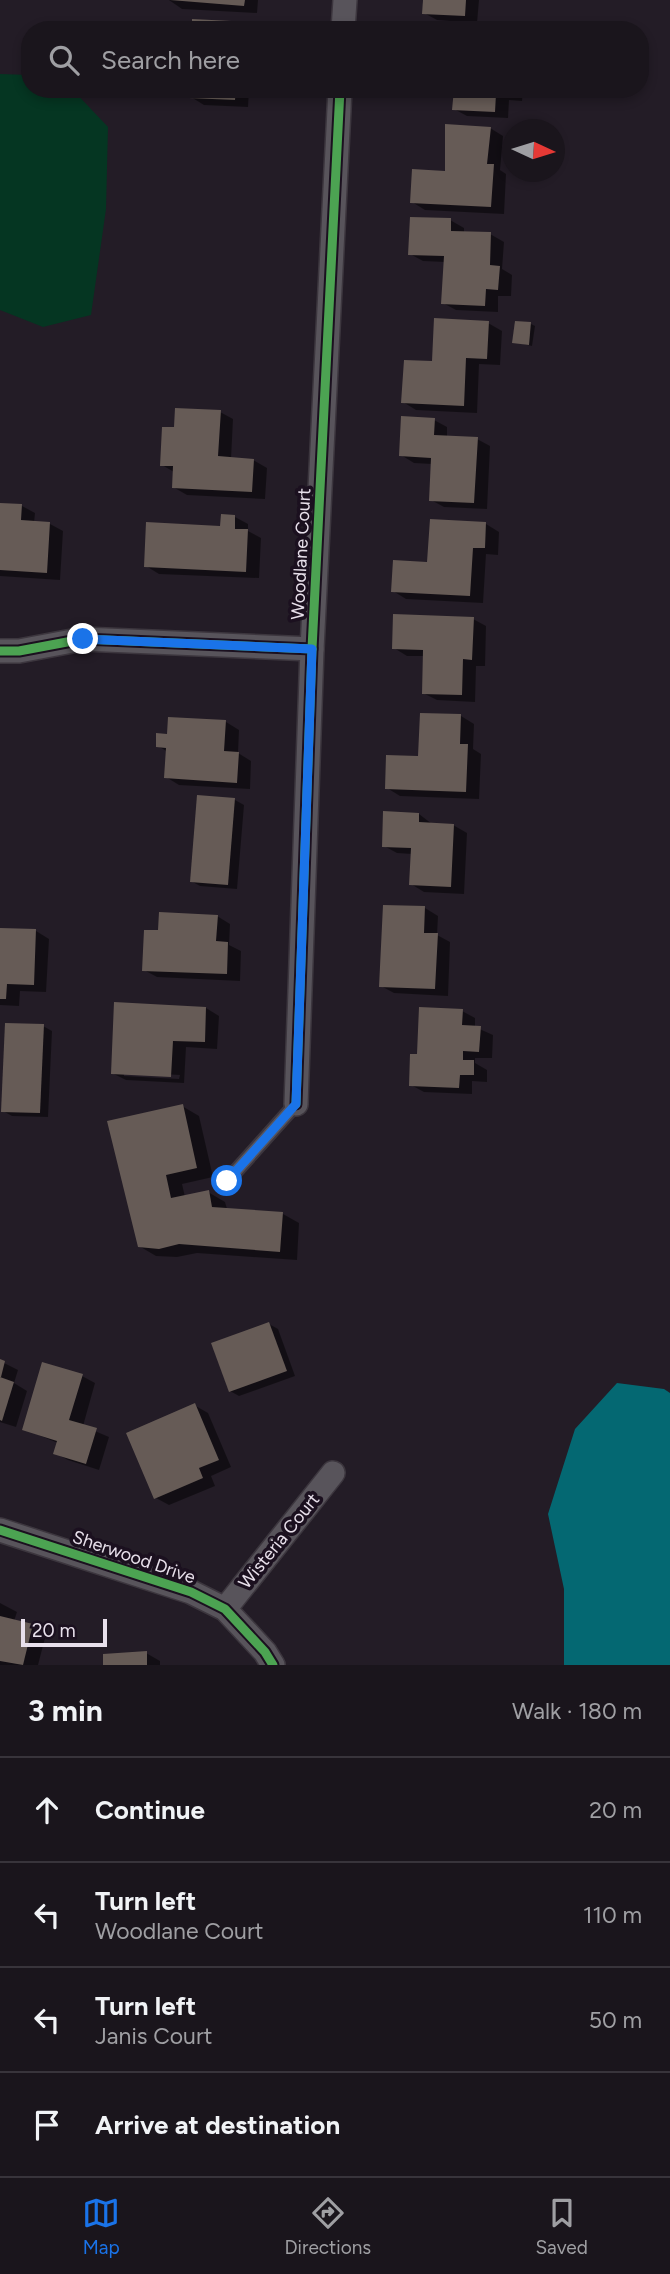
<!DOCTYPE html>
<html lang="en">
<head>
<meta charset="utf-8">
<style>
  :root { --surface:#1a151c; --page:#231e25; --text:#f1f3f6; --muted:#9f9fa3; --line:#38343b; --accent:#1a73e8 }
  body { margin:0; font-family:Figtree,sans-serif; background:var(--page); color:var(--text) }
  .compass { position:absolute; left:502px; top:119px; width:63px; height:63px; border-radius:50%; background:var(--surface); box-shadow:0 4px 10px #0003; rotate:94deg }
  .scale { position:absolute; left:21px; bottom:18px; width:86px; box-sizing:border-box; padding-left:7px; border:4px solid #e8e0eb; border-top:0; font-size:19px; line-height:24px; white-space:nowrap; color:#e8e0eb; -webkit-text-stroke:5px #1b101f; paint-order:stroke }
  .stop { position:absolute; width:21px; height:21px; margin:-16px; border:5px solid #1a73e8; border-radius:50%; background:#fff }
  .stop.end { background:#1a73e8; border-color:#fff; box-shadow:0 2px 7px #0008 }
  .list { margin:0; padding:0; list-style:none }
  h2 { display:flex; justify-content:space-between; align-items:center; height:91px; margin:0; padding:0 28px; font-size:30px }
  h2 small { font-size:23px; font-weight:400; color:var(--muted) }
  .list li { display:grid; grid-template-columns:46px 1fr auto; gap:21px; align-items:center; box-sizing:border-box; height:105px; padding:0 28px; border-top:2px solid var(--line) }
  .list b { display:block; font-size:26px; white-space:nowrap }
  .list p { margin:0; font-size:23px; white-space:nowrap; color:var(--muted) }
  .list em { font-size:23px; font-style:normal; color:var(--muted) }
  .icon { flex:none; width:38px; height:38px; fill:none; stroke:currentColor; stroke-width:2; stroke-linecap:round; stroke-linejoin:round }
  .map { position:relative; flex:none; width:670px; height:1665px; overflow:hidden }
  .search { position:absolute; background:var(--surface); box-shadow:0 4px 10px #0003; left:21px; right:21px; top:21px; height:77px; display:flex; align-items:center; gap:18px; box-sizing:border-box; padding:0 24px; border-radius:28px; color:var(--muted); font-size:26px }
  .sheet { height:511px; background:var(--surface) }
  nav { display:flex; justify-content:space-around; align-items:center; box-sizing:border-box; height:98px; border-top:2px solid var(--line); background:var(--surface); font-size:19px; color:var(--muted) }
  nav a { display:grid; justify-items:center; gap:4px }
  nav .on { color:var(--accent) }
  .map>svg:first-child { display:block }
  .green { fill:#053622 }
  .water { fill:#046872 }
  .shadow { fill:#0007; fill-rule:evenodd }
  .building { fill:#665b56 }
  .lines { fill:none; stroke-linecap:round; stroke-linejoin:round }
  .service-casing { stroke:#3c363e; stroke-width:16 }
  .minor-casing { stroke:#3c363e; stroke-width:26 }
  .service { stroke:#58545b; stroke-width:12 }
  .minor { stroke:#58545b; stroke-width:23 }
  .cycleway-casing { stroke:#1b101f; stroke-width:13 }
  .cycleway { stroke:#4ca352; stroke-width:9 }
  .route { stroke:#1a73e8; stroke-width:9 }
  .labels { text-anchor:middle; stroke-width:7; stroke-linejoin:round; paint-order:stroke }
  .street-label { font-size:18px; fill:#e8e0eb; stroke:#1b101f }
</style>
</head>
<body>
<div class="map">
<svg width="670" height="1665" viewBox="0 0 670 1665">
  <rect width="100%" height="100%" fill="#231c26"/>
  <polygon class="green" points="0,74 30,75 30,89 72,89 108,127 106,209 91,315 43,327 0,310"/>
  <polygon class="water" points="617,1383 664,1389 670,1393 670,1665 564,1665 564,1589 548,1514 575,1429"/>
  <g class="shadow">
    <polygon points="169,0 258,0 257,13 182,9"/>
    <polygon points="425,0 479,0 477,23 437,20 424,13"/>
    <polygon points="191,89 249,89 248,107 204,105 191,97"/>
    <polygon points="455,89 523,89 522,101 509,100 508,118 467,116 454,109"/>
    <polygon points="490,128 503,136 500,170 506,174 504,214 425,210 412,202 447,172"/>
    <polygon points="450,220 464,228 464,233 490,234 504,242 502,269 512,275 511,296 498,296 498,312 456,310 443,303 445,262 423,261 410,254"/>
    <polygon points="488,323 502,331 500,365 479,364 477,413 416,410 403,402 433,363"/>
    <polygon points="531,324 535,326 532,346 514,342"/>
    <polygon points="220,412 233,419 231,459 253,460 267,468 265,499 187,495 173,487 174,472 162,465 176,429"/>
    <polygon points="434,420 447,427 447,437 477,439 490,446 487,509 444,507 431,500 432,464 414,463 401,455"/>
    <polygon points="0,504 22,506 35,513 34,523 50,524 63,531 60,580 0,576"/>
    <polygon points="235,517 248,524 248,531 261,538 259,578 159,574 146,566 221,528"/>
    <polygon points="486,524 499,532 498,555 486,554 483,603 406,599 393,591"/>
    <polygon points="473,619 486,626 485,666 476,666 475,702 437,700 423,693 425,656 407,656 394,648"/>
    <polygon points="421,715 461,716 474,724 473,749 481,754 479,799 400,796 387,788 420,758"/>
    <polygon points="226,722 239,730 238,753 251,761 250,789 179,785 166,777 168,752 158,746 168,735"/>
    <polygon points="198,797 235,800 244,805 237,889 200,886 191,881"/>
    <polygon points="419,814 432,824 453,825 467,833 464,894 424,892 411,884 412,854 397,853 384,846"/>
    <polygon points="425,908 438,916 437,935 450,942 448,996 394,993 381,986"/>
    <polygon points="217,916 230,924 229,945 241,951 240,981 157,977 144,970 159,932"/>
    <polygon points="0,929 36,931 49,939 46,992 20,991 19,1006 0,1005"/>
    <path d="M206 1008 219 1016 217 1049 186 1047 184 1083 126 1080 112 1073ZM124 1072 180 1075 179 1079 124 1076Z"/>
    <polygon points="462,1011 475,1018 475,1027 493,1035 492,1058 475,1058 475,1063 487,1070 487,1082 472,1081 472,1094 424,1092 411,1085 419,1056"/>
    <polygon points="43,1026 52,1031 48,1117 12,1116 3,1111"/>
    <polygon points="182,1106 199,1116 213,1177 182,1184 185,1197 208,1192 225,1202 227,1209 283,1214 299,1223 297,1260 197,1253 177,1257 156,1256 139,1246"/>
    <polygon points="269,1324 278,1329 295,1376 239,1396 230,1391"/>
    <polygon points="0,1361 18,1370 14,1383 27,1391 16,1427 0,1422"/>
    <polygon points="82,1376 95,1383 83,1426 109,1437 99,1470 68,1460 55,1453 58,1443 24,1429"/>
    <polygon points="194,1405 208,1413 231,1467 211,1476 215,1486 169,1505 156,1498"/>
    <polygon points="0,1603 17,1612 14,1621 46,1634 38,1665 0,1665"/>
    <polygon points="146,1653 160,1661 160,1665 105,1665"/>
  </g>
  <g class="building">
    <polygon points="170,0 245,0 244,6"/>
    <polygon points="423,0 466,0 465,16 422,14"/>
    <polygon points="192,19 272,23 272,30 192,30"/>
    <polygon points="189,89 236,89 235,100 189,98"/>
    <polygon points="454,89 510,89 510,95 496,94 495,112 452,110"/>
    <polygon points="445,124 491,127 487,164 494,164 491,207 410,203 412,169 445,171"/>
    <polygon points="410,217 451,218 451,231 491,232 490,265 500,266 498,290 486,289 485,306 441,304 444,256 408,255"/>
    <polygon points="434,318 489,321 487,359 466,358 464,406 401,403 404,360 432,361"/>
    <polygon points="515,321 531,322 529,345 512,343"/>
    <polygon points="175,408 221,410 218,456 254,459 252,492 172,488 173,466 160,466 162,427 174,427"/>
    <polygon points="401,416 435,418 434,435 478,437 474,503 429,501 431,458 399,456"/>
    <polygon points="0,503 22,504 21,520 50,522 47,573 0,570"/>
    <polygon points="221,514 235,515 235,529 248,529 246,572 144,567 146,522 220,526"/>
    <polygon points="430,519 486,522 485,548 473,548 470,596 391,592 393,560 427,562"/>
    <polygon points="393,614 474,617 472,660 463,659 462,695 422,694 423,650 392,649"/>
    <polygon points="420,713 461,714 460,744 468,744 466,792 385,789 386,755 418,756"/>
    <polygon points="168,717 226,720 224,751 239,752 237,783 164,778 166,748 156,747 156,733 167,734"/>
    <polygon points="197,795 235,798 228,885 190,882"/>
    <polygon points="383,811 419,813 419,822 454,824 451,887 409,885 411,848 382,847"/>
    <polygon points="383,905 425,906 424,933 438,933 435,989 379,987"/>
    <polygon points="159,912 218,915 216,941 228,942 227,974 142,971 144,930 158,930"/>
    <polygon points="0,928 36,929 34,985 7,984 6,999 0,999"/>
    <polygon points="114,1002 206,1007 205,1042 173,1041 171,1077 111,1074"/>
    <polygon points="419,1007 463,1009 462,1025 481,1026 479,1052 463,1051 463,1060 474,1060 474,1075 460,1075 459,1088 409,1086 410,1054 417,1054"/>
    <polygon points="5,1023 44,1024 40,1113 1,1112"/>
    <polygon points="183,1104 197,1168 166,1175 171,1198 209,1190 212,1207 283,1212 280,1252 179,1244 159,1249 138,1247 107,1121"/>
    <polygon points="269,1322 287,1371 229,1392 211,1343"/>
    <polygon points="0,1359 5,1361 1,1377 0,1377"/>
    <polygon points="42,1362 83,1374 69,1420 97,1428 86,1464 53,1454 57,1441 22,1430"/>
    <polygon points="0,1377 14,1382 2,1421 0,1420"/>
    <polygon points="195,1403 219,1460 199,1468 203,1478 154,1499 126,1433"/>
    <polygon points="0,1616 33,1624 23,1665 0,1661"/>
    <polygon points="147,1651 147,1665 103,1665 103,1654"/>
  </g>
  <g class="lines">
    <g class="service-casing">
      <polyline id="service" points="227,1181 296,1104"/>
    </g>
    <g class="minor-casing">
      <g id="minor">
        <polyline points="343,30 345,0"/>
        <polyline points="0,651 19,651 83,639 312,649"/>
        <polyline points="296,1104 312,649 340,89"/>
        <polyline points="0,1530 191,1592 225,1609 265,1652 273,1665"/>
        <polyline points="225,1609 333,1473"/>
      </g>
    </g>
    <use href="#service" class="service"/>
    <use href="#minor" class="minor"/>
    <g class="cycleway-casing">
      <g id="cycleway">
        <polyline points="0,651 19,651 83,639 312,649"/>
        <polyline points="296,1104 312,649 340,89"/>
        <polyline points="0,1530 191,1592 225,1609 265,1652 273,1665"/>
      </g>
    </g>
    <use href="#cycleway" class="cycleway"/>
  </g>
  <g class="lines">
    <polyline class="route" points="83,639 312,649 296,1104 227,1181"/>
  </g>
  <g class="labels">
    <g class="street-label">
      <text transform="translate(301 554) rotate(-87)" y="6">Woodlane Court</text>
      <text transform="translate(279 1541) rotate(-51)" y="6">Wisteria Court</text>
      <text transform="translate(134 1557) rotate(19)" y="6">Sherwood Drive</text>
    </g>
  </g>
</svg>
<svg class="compass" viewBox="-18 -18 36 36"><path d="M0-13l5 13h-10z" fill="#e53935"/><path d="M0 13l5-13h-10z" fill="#9f9fa3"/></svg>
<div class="scale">20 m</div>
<div class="stop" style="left:227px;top:1181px"></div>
<div class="stop end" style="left:83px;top:639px"></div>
<div class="search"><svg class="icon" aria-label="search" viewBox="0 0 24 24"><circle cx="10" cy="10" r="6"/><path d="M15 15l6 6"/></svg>Search here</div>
</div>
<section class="sheet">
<h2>3 min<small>Walk · 180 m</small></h2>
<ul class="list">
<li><svg class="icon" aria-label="ahead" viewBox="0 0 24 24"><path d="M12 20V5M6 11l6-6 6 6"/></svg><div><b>Continue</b></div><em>20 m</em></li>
<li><svg class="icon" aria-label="left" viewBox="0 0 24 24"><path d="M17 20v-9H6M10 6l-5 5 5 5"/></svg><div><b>Turn left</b><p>Woodlane Court</p></div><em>110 m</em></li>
<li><svg class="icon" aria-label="left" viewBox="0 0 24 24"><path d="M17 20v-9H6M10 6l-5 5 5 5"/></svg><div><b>Turn left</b><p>Janis Court</p></div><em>50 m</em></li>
<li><svg class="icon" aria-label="arrive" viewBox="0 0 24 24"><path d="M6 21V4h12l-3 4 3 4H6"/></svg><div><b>Arrive at destination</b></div></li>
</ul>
</section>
<nav>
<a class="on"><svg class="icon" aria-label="map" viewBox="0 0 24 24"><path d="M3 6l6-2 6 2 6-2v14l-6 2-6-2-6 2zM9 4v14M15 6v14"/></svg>Map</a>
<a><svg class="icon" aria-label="directions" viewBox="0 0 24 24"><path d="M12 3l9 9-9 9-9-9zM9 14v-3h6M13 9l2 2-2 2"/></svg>Directions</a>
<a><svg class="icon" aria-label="saved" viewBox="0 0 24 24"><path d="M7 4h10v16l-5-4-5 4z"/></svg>Saved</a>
</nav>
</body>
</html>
